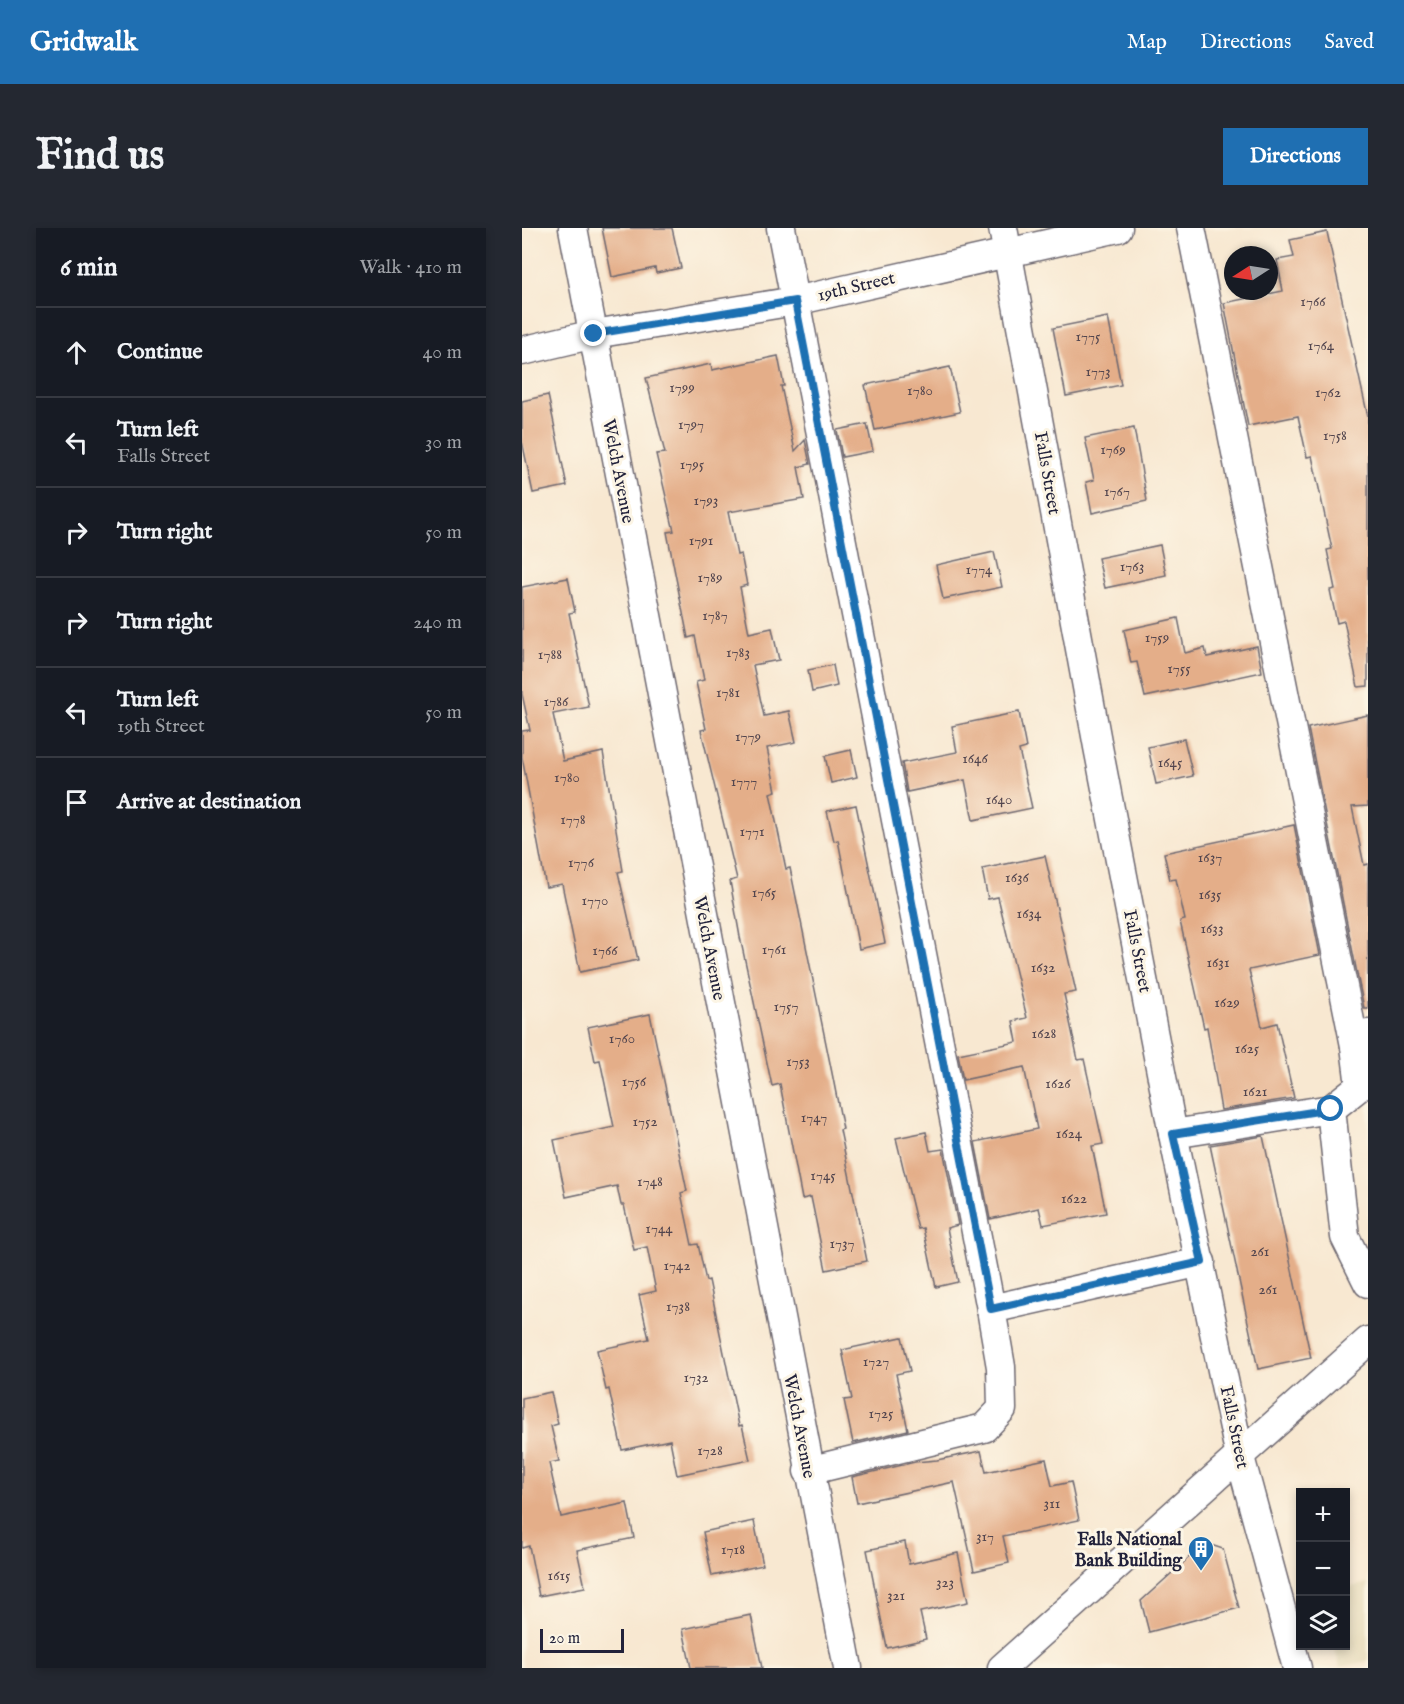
<!DOCTYPE html>
<html lang="en">
<head>
<meta charset="utf-8">
<style>
  :root { --surface:#171b24; --page:#242831; --text:#f1f3f6; --muted:#9ea1a6; --line:#363941; --accent:#1f6fb2 }
  body { margin:0; font-family:"IM FELL English",serif; background:var(--page); color:var(--text) }
  .controls { position:absolute; right:18px; bottom:18px; display:grid; overflow:hidden; border-radius:0px; box-shadow:0 3px 9px #0003 }
  .controls button { width:54px; height:54px; display:grid; place-items:center; padding:0; border:0; border-bottom:2px solid var(--line); background:var(--surface); color:var(--text); font:30px sans-serif }
  .compass { position:absolute; left:702px; top:18px; width:54px; height:54px; border-radius:50%; background:var(--surface); box-shadow:0 3px 9px #0003; rotate:258deg }
  .scale { position:absolute; left:18px; bottom:15px; width:84px; box-sizing:border-box; padding-left:6px; border:3px solid #22223b; border-top:0; font-size:16px; line-height:21px; white-space:nowrap; color:#22223b; -webkit-text-stroke:4px #fcf5e5; paint-order:stroke }
  .stop { position:absolute; width:18px; height:18px; margin:-14px; border:4px solid #1f6fb2; border-radius:50%; background:#fff }
  .stop.end { background:#1f6fb2; border-color:#fff; box-shadow:0 2px 6px #0008 }
  .list { margin:0; padding:0; list-style:none }
  h2 { display:flex; justify-content:space-between; align-items:center; height:78px; margin:0; padding:0 24px; font-size:26px }
  h2 small { font-size:20px; font-weight:400; color:var(--muted) }
  .list li { display:grid; grid-template-columns:39px 1fr auto; gap:18px; align-items:center; box-sizing:border-box; height:90px; padding:0 24px; border-top:2px solid var(--line) }
  .list b { display:block; font-size:22px; white-space:nowrap }
  .list p { margin:0; font-size:20px; white-space:nowrap; color:var(--muted) }
  .list em { font-size:20px; font-style:normal; color:var(--muted) }
  .icon { flex:none; width:33px; height:33px; fill:none; stroke:currentColor; stroke-width:2; stroke-linecap:round; stroke-linejoin:round }
  .map { position:relative; flex:none; width:846px; height:1440px; overflow:hidden; border-radius:0px }
  header { display:flex; align-items:center; gap:36px; box-sizing:border-box; height:84px; padding:0 30px; background:var(--accent); color:#fff }
  header strong { font-size:28px }
  nav { display:flex; gap:33px; margin-inline-start:auto; font-size:21px }
  .intro { display:flex; align-items:center; justify-content:space-between; box-sizing:border-box; height:144px; padding:0 36px }
  h1 { margin:0; font-size:42px }
  .button { padding:15px 27px; border-radius:0px; background:var(--accent); color:#fff; font-size:21px; font-weight:700 }
  main { display:flex; gap:36px; padding:0 36px }
  aside { flex:1; background:var(--surface); border-radius:0px; box-shadow:0 3px 9px #0003 }
  .map>svg:first-child { display:block }
  .built { fill:#e6daba }
  .building { fill:#e4ae89 }
  .lines { fill:none; stroke-linecap:round; stroke-linejoin:round }
  .minor-casing { stroke:#6d6770; stroke-width:31 }
  .minor { stroke:#fff; stroke-width:28 }
  .route { stroke:#1f6fb2; stroke-width:8 }
  .labels { text-anchor:middle; stroke-width:6; stroke-linejoin:round; paint-order:stroke }
  .number-label { font-size:15px; fill:#52454e }
  .street-label { font-size:18px; fill:#22223b; stroke:#fcf5e5 }
  .poi-label { font-size:18px; font-weight:bold; fill:#22223b; stroke:#fcf5e5; text-anchor:end }
</style>
</head>
<body>
<header>
<strong>Gridwalk</strong>
<nav><a>Map</a><a>Directions</a><a>Saved</a></nav>
</header>
<div class="intro"><h1>Find us</h1><a class="button">Directions</a></div>
<main>
<aside>
<h2>6 min<small>Walk · 410 m</small></h2>
<ul class="list">
<li><svg class="icon" aria-label="ahead" viewBox="0 0 24 24"><path d="M12 20V5M6 11l6-6 6 6"/></svg><div><b>Continue</b></div><em>40 m</em></li>
<li><svg class="icon" aria-label="left" viewBox="0 0 24 24"><path d="M17 20v-9H6M10 6l-5 5 5 5"/></svg><div><b>Turn left</b><p>Falls Street</p></div><em>30 m</em></li>
<li><svg class="icon" aria-label="right" viewBox="0 0 24 24"><path d="M7 20v-9h11M14 6l5 5-5 5"/></svg><div><b>Turn right</b></div><em>50 m</em></li>
<li><svg class="icon" aria-label="right" viewBox="0 0 24 24"><path d="M7 20v-9h11M14 6l5 5-5 5"/></svg><div><b>Turn right</b></div><em>240 m</em></li>
<li><svg class="icon" aria-label="left" viewBox="0 0 24 24"><path d="M17 20v-9H6M10 6l-5 5 5 5"/></svg><div><b>Turn left</b><p>19th Street</p></div><em>50 m</em></li>
<li><svg class="icon" aria-label="arrive" viewBox="0 0 24 24"><path d="M6 21V4h12l-3 4 3 4H6"/></svg><div><b>Arrive at destination</b></div></li>
</ul>
</aside>
<div class="map">
<svg width="846" height="1440" viewBox="0 0 846 1440">
  <rect width="100%" height="100%" fill="#fcf5e5"/>
  <filter id="ink" filterUnits="userSpaceOnUse"><feTurbulence type="fractalNoise" baseFrequency=".0167" numOctaves="2"/><feDisplacementMap in="SourceGraphic" scale="12" xChannelSelector="R" yChannelSelector="G"/><feConvolveMatrix kernelMatrix="1 2 1 2 8 2 1 2 1" color-interpolation-filters="sRGB"/></filter>
  <filter id="wash" filterUnits="userSpaceOnUse"><feTurbulence type="fractalNoise" baseFrequency=".008" numOctaves="4" result="noise"/><feDisplacementMap in="SourceGraphic" scale="24" xChannelSelector="R" yChannelSelector="G"/><feGaussianBlur stdDeviation="1.35" result="paint"/><feColorMatrix in="noise" values="0 0 0 0 0 0 0 0 0 0 0 0 0 0 0 0 0 1.4 0 .05"/><feComposite in="paint" operator="in"/></filter>
  <g filter="url(#wash)">
    <rect width="100%" height="100%" fill="#f8e8d1"/>
    <polygon class="built" points="846,1355 846,1433 818,1439 812,1418 824,1418 824,1360"/>
    <g id="blocks">
      <g class="building">
        <polygon points="80,0 150,0 159,40 134,45 133,40 90,49"/>
        <polygon points="805,4 846,189 846,458 836,459 822,393 815,395 808,362 813,361 805,322 810,321 790,228 785,229 776,188 726,198 702,75 761,63 755,32 772,29 768,12"/>
        <polygon points="586,89 599,157 544,168 531,100"/>
        <polygon points="256,128 262,158 259,158 273,223 283,212 288,236 276,239 282,271 206,284 215,327 219,326 225,357 218,359 227,405 250,400 257,432 231,437 242,488 267,483 274,514 245,520 254,563 248,565 264,641 268,640 310,845 321,901 318,902 345,1033 304,1042 289,969 280,971 258,856 250,858 218,709 208,653 215,651 179,502 184,501 174,454 182,452 173,408 166,410 152,340 145,304 152,303 134,226 143,225 124,150 189,136 190,142"/>
        <polygon points="428,139 438,184 353,202 343,157"/>
        <polygon points="26,167 45,258 11,265 0,213 0,173"/>
        <polygon points="345,196 351,223 320,229 315,202"/>
        <polygon points="612,200 625,273 570,285 564,254 572,252 563,210"/>
        <polygon points="638,317 644,347 583,360 576,330"/>
        <polygon points="472,324 480,359 421,371 414,337"/>
        <polygon points="46,350 53,384 47,385 67,479 31,486 41,533 81,524 101,643 96,644 116,732 58,744 40,656 24,659 0,529 0,503 8,502 0,466 0,359"/>
        <polygon points="656,390 663,425 683,420 685,429 735,418 740,444 623,469 615,434 609,435 602,402"/>
        <polygon points="311,437 315,458 290,464 286,442"/>
        <polygon points="497,484 504,520 497,522 510,580 451,592 443,552 385,564 380,535 435,524 430,498"/>
        <polygon points="846,487 846,578 830,579 842,637 846,636 846,780 842,780 786,500"/>
        <polygon points="662,511 671,548 634,556 626,519"/>
        <polygon points="329,522 335,549 309,555 303,528"/>
        <polygon points="334,577 363,715 337,721 316,612 312,613 305,583"/>
        <polygon points="772,597 798,727 727,742 740,799 755,795 772,870 699,882 685,799 682,800 658,693 663,692 654,651 648,652 642,625"/>
        <polygon points="523,628 554,764 542,766 556,832 562,831 581,916 570,918 584,985 521,997 517,980 468,991 453,914 515,901 502,839 441,852 436,826 495,814 491,793 505,790 476,669 466,671 460,641"/>
        <polygon points="128,786 165,963 159,965 170,1017 176,1016 184,1053 187,1052 217,1198 220,1197 228,1232 155,1247 148,1212 100,1222 87,1161 84,1162 75,1122 127,1111 117,1067 134,1063 125,1019 112,1022 102,977 99,977 95,958 44,969 32,912 92,899 78,832 73,833 66,799"/>
        <polygon points="404,904 408,923 421,921 436,997 425,1000 436,1054 414,1059 401,1000 396,1001 374,910"/>
        <polygon points="741,908 789,1130 736,1141 688,917"/>
        <polygon points="380,1109 388,1143 374,1146 386,1202 331,1215 322,1172 330,1171 320,1122"/>
        <polygon points="29,1164 36,1196 29,1198 37,1233 27,1235 39,1289 105,1275 112,1310 55,1322 63,1359 17,1368 7,1318 0,1320 0,1170"/>
        <polygon points="459,1223 464,1244 524,1231 530,1258 549,1254 557,1292 481,1308 487,1335 452,1343 432,1254 335,1275 330,1249 393,1234 415,1232"/>
        <polygon points="232,1293 241,1337 190,1348 181,1304"/>
        <polygon points="383,1314 387,1336 436,1325 446,1374 398,1384 404,1411 365,1420 345,1322"/>
        <polygon points="683,1315 701,1321 717,1380 627,1404 619,1373"/>
        <polygon points="229,1387 240,1440 169,1440 161,1401"/>
      </g>
    </g>
  </g>
  <g filter="url(#ink)">
    <use href="#blocks" fill-opacity="0" stroke="#6d6770" stroke-width="1.5"/>
    <g class="lines">
      <g class="minor-casing">
        <g id="minor">
          <polyline points="51,0 326,1440"/>
          <polyline points="259,0 469,1081"/>
          <polyline points="481,0 576,519 651,906 718,1229 775,1440"/>
          <polyline points="669,0 833,818"/>
          <polyline points="0,123 72,106 273,73 596,0"/>
          <polyline points="809,881 823,1009 846,1055"/>
          <polyline points="651,906 809,881 838,858 833,818 846,806"/>
          <polyline points="286,1243 462,1200 480,1181 479,1139 469,1081 679,1034"/>
          <polyline points="480,1440 846,1113"/>
        </g>
      </g>
      <use href="#minor" class="minor"/>
    </g>
  </g>
  <g class="lines" filter="url(#ink)">
    <polyline class="route" points="72,106 273,73 469,1081 680,1034 651,906 809,881"/>
  </g>
  <defs>
    <g id="building-pin" transform="scale(1.35)"><path d="M0 17L-7.5 6A9.5 9.5 0 1 1 7.5 6Z" fill="#1f6fb2" stroke="#fcf5e5"/><path d="M-4-6H4V6H1V3H-1V6H-4ZM-2.5-4.3h1.7v1.8h-1.7ZM.8-4.3h1.7v1.8H.8ZM-2.5-1h1.7V.8h-1.7ZM.8-1h1.7V.8H.8Z" fill="#fff"/></g>
  </defs>
  <g fill-rule="evenodd">
    <use href="#building-pin" x="679" y="1321"/>
  </g>
  <g class="labels">
    <g class="number-label">
      <text x="791" y="78">1766</text>
      <text x="566" y="113">1775</text>
      <text x="799" y="122">1764</text>
      <text x="576" y="148">1773</text>
      <text x="160" y="164">1799</text>
      <text x="398" y="167">1780</text>
      <text x="806" y="169">1762</text>
      <text x="169" y="201">1797</text>
      <text x="813" y="212">1758</text>
      <text x="591" y="226">1769</text>
      <text x="170" y="241">1795</text>
      <text x="595" y="268">1767</text>
      <text x="184" y="277">1793</text>
      <text x="179" y="317">1791</text>
      <text x="610" y="343">1763</text>
      <text x="457" y="346">1774</text>
      <text x="188" y="354">1789</text>
      <text x="193" y="392">1787</text>
      <text x="635" y="414">1759</text>
      <text x="216" y="429">1783</text>
      <text x="28" y="431">1788</text>
      <text x="657" y="445">1755</text>
      <text x="206" y="469">1781</text>
      <text x="34" y="478">1786</text>
      <text x="226" y="513">1779</text>
      <text x="453" y="535">1646</text>
      <text x="648" y="539">1645</text>
      <text x="45" y="554">1780</text>
      <text x="222" y="558">1777</text>
      <text x="477" y="576">1640</text>
      <text x="51" y="596">1778</text>
      <text x="230" y="608">1771</text>
      <text x="688" y="634">1637</text>
      <text x="59" y="639">1776</text>
      <text x="495" y="654">1636</text>
      <text x="242" y="669">1765</text>
      <text x="688" y="671">1635</text>
      <text x="73" y="677">1770</text>
      <text x="507" y="690">1634</text>
      <text x="690" y="705">1633</text>
      <text x="252" y="726">1761</text>
      <text x="83" y="727">1766</text>
      <text x="696" y="739">1631</text>
      <text x="521" y="744">1632</text>
      <text x="705" y="779">1629</text>
      <text x="264" y="783">1757</text>
      <text x="522" y="810">1628</text>
      <text x="100" y="815">1760</text>
      <text x="725" y="825">1625</text>
      <text x="276" y="838">1753</text>
      <text x="112" y="858">1756</text>
      <text x="536" y="860">1626</text>
      <text x="733" y="868">1621</text>
      <text x="292" y="894">1747</text>
      <text x="123" y="898">1752</text>
      <text x="547" y="910">1624</text>
      <text x="301" y="952">1745</text>
      <text x="128" y="958">1748</text>
      <text x="552" y="975">1622</text>
      <text x="137" y="1005">1744</text>
      <text x="320" y="1020">1737</text>
      <text x="738" y="1028">261</text>
      <text x="155" y="1042">1742</text>
      <text x="746" y="1066">261</text>
      <text x="156" y="1083">1738</text>
      <text x="354" y="1138">1727</text>
      <text x="174" y="1154">1732</text>
      <text x="359" y="1190">1725</text>
      <text x="188" y="1227">1728</text>
      <text x="530" y="1280">311</text>
      <text x="463" y="1313">317</text>
      <text x="211" y="1326">1718</text>
      <text x="37" y="1352">1615</text>
      <text x="423" y="1359">323</text>
      <text x="374" y="1372">321</text>
    </g>
    <g class="street-label">
      <text transform="translate(334 58) rotate(-13)" y="6">19th Street</text>
      <text transform="translate(97 243) rotate(79)" y="6">Welch Avenue</text>
      <text transform="translate(526 245) rotate(80)" y="6">Falls Street</text>
      <text transform="translate(188 720) rotate(79)" y="6">Welch Avenue</text>
      <text transform="translate(616 723) rotate(79)" y="6">Falls Street</text>
      <text transform="translate(278 1198) rotate(79)" y="6">Welch Avenue</text>
      <text transform="translate(713 1199) rotate(78)" y="6">Falls Street</text>
    </g>
    <g class="poi-label">
      <text x="660" y="1317">Falls National<tspan x="660" dy="21">Bank Building</tspan></text>
    </g>
  </g>
</svg>
<div class="controls">
<button>+</button>
<button>−</button>
<button><svg class="icon" aria-label="layers" viewBox="0 0 24 24"><path d="M12 4l9 5-9 5-9-5zM3 14l9 5 9-5"/></svg></button>
</div>
<svg class="compass" viewBox="-18 -18 36 36"><path d="M0-13l5 13h-10z" fill="#e53935"/><path d="M0 13l5-13h-10z" fill="#9ea1a6"/></svg>
<div class="scale">20 m</div>
<div class="stop" style="left:809px;top:881px"></div>
<div class="stop end" style="left:72px;top:106px"></div>
</div>
</main>
</body>
</html>
